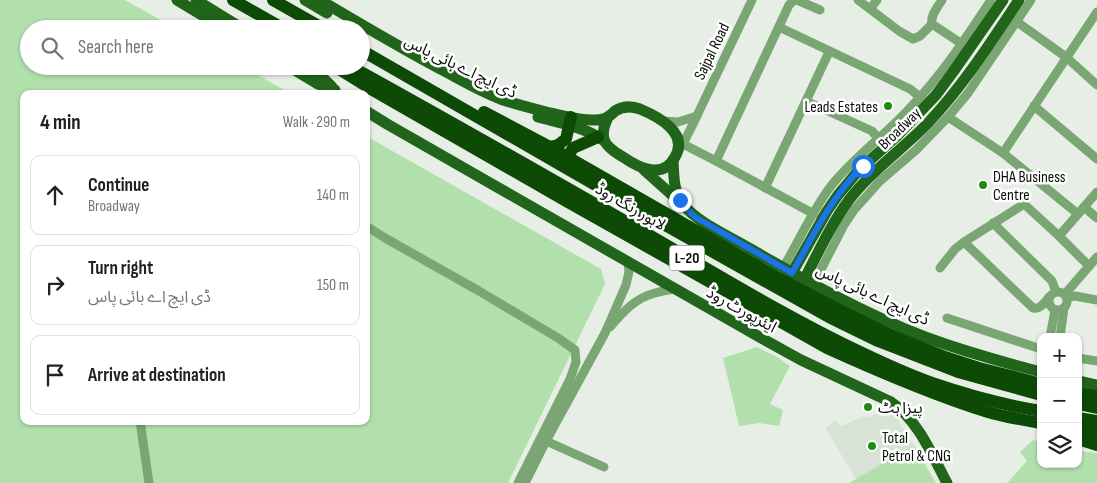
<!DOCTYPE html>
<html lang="en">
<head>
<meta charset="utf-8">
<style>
  :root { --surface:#fff; --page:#f6f6f6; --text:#222; --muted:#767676; --line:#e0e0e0 }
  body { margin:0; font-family:"Sofia Sans Condensed","Noto Sans Arabic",sans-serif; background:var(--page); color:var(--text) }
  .controls { position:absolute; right:15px; bottom:15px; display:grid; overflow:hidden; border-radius:10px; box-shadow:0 1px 4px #0004 }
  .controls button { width:45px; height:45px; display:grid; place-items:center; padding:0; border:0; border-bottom:1px solid var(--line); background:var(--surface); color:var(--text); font:25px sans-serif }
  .stop { position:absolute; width:15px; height:15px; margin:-11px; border:4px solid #1a73e8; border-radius:50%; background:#fff }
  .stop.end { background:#1a73e8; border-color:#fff; box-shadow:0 1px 5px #0008 }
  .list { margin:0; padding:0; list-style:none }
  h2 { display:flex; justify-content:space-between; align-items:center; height:65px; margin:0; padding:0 20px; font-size:21px }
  h2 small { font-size:16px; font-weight:400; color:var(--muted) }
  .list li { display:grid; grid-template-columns:32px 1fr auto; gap:15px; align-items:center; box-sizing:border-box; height:80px; margin:0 10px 10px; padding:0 10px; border:1px solid var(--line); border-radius:10px }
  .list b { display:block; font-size:19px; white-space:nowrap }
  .list p { margin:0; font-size:16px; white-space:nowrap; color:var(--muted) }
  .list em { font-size:16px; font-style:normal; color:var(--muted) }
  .icon { flex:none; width:28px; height:28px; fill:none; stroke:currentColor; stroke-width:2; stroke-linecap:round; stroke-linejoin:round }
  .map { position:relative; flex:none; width:1097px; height:483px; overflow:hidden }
  .search { position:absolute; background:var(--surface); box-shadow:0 1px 4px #0004; left:20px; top:20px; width:350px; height:55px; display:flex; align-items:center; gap:12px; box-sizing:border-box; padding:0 18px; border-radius:28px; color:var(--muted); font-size:19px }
  .panel { position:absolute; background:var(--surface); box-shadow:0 1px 4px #0004; left:20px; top:90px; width:350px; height:335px; border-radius:10px }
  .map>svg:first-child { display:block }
  .built { fill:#d7e3d5 }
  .green { fill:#b2e0ac }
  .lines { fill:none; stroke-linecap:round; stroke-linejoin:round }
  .minor { stroke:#7aa674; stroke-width:9 }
  .major { stroke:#206519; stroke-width:11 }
  .highway { stroke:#0d4a06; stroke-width:12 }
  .route { stroke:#1a73e8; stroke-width:6 }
  .poi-dot { fill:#1d8c10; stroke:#fff; stroke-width:2 }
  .labels { text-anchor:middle; stroke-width:5; stroke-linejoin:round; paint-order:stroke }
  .shield { fill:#fff; stroke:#545654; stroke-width:1 }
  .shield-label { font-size:15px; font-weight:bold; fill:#0b0e0b }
  .street-label { font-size:16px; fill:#0b0e0b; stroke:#fff }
  .poi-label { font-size:16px; fill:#0b0e0b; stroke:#fff; text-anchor:start }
</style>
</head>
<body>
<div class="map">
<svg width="1097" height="483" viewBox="0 0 1097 483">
  <rect width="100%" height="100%" fill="#e7eee6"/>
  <polygon class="built" points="881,406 897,419 914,445 856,479 825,428 835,421 842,426 863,416 867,418 879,412 878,408"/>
  <g class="green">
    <polygon points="0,0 125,0 176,29 29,29 29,66 242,66 291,94 24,94 24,421 366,421 366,136 601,269 605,284 508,483 0,483"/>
    <polygon points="757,347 777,357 790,366 770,404 783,410 779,426 759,423 739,426 723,358"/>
    <polygon points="1033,440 1041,442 1041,464 1078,464 1078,451 1097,453 1097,483 1007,483 1027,461 1020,452"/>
    <polygon points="914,445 936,483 849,483"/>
  </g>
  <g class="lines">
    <g class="minor">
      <polyline points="797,0 820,10"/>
      <polyline points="858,0 899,31 913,39 920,36 932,24"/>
      <path d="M942 0C938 7 930 15 932 24L962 44"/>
      <polyline points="870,9 877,0"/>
      <polyline points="1017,22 1066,57 1097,85"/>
      <polyline points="779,27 910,89 920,97"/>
      <polyline points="806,101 872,131 882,143"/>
      <polyline points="1034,106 1097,159"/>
      <polyline points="948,117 1003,153 1078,214"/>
      <polyline points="663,121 678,122 697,116"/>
      <polyline points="683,144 716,161 814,214"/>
      <polyline points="678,151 683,144 694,122 752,0"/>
      <polyline points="1003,153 1097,12"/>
      <polyline points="716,161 789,5 793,1 797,0"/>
      <polyline points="765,188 829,52"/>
      <polyline points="1084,207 1097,218"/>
      <polyline points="993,223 1052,281 1056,292"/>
      <polyline points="366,226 385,238 479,291 558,338 575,350 576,362 570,379 518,483"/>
      <polyline points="1059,236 1089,266"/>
      <path d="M964 242 1033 308C1040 310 1045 302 1049 297"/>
      <path d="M783 268C799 241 812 211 831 186 854 157 884 136 909 109 941 76 966 38 991 0"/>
      <polyline points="940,268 955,249 964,242 1024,204 1059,236 1097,192"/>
      <polyline points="813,285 844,225 854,210 880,181 916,150 948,117 968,93 1031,0"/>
      <circle cx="1058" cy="301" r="9"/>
      <polyline points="1065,294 1097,257"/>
      <polyline points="1067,298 1075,296 1097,300"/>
      <polyline points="947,318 1041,349"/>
      <path d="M610 327C623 312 635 298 655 293 662 291 669 290 675 289"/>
      <polyline points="1050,337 1055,310"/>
      <polyline points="1060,337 1064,308"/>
      <polyline points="1078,358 1097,361"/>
      <polyline points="140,421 149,483"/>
      <polyline points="546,441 604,467"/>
      <polyline points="525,483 546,441 605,333 626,285 629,272 628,262"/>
    </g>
    <g class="major">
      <polyline points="177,0 225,29"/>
      <polyline points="196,0 243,29"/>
      <polyline points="305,0 327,13"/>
      <path d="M320 0C362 25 404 50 448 73 466 83 484 93 503 100 518 105 534 109 550 113 564 116 581 121 595 120 599 120 606 119 609 116 611 115 613 113 615 111 623 106 632 106 640 109 659 117 689 133 675 157 663 180 639 168 623 157 616 153 606 147 604 139 602 131 605 124 608 117"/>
      <polyline points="288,66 318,84 335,90"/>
      <polyline points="304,66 322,77 332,87"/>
      <path d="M366 111 387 124 490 183 763 339 801 360 891 402C918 420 932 455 947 483"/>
      <path d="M538 117C560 123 584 127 603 140"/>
      <path d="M673 160C674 176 673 191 683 204 696 222 729 236 749 248 806 281 863 313 925 337 963 351 1002 362 1041 372"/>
      <polyline points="643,169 672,195 680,200"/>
      <polyline points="792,273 827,211 838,195 859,170 897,136 936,95 953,72 1003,0"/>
      <path d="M804 280C818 253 831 224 849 200 871 171 903 149 928 123 963 86 991 42 1019 0"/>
      <polyline points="1078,381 1097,385"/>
    </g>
    <g class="highway">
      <polyline points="233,0 284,29"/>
      <polyline points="273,0 324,29"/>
      <polyline points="361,50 658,221 829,317 878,341 958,372 1041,395"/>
      <path d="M334 66 371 89 568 202 827 348C880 372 933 395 988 412 1005 417 1023 420 1041 423"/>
      <path d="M350 66C446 119 541 173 635 227 710 270 782 315 860 352 883 363 907 374 932 383 967 395 1004 405 1041 411"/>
      <polyline points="484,112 550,147 775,276 843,312 886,333 945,357 979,368 1041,384"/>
      <polyline points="550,147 558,145 566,139 571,117"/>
      <polyline points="570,158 570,153 573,148 598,137"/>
      <polyline points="1078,393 1097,396"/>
      <polyline points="1078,404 1097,408"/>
      <polyline points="1078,418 1097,421"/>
      <polyline points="1078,429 1097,433"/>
      <polyline points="1078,439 1097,445"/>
    </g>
  </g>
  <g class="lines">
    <path class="route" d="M680 200 688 210 695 217 792 273C813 236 832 196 863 166"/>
  </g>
  <g class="poi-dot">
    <circle cx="888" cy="106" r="5"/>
    <circle cx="983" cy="185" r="5"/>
    <circle cx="868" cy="407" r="5"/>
    <circle cx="872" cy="446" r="5"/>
  </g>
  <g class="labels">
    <rect class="shield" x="669.5" y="245.5" width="35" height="25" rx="4"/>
    <g class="shield-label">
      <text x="687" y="263">L-20</text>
    </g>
    <g class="street-label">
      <text transform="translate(711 51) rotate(-64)" y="6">Sajpal Road</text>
      <text transform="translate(461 66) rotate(26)" y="6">ڈی ایچ اے بائی پاس</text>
      <text transform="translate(899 128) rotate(-44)" y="6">Broadway</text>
      <text transform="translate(631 206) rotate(30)" y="6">لاہور رنگ روڈ</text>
      <text transform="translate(873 294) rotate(25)" y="6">ڈی ایچ اے بائی پاس</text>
      <text transform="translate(742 309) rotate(29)" y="6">ایئرپورٹ روڈ</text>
    </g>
    <g class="poi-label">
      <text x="878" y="112" text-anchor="end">Leads Estates</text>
      <text x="993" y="182">DHA Business<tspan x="993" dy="18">Centre</tspan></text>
      <text x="878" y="413">پیزا ہٹ</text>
      <text x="882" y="443">Total<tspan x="882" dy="18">Petrol &amp; CNG</tspan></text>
    </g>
  </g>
</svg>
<div class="controls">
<button>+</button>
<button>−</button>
<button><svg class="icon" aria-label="layers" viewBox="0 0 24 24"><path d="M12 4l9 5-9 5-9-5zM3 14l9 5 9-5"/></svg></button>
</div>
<div class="stop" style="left:863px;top:166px"></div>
<div class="stop end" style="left:680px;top:200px"></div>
<div class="search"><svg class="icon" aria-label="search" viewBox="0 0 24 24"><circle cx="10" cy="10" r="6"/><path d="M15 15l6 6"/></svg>Search here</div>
<section class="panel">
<h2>4 min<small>Walk · 290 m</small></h2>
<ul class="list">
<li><svg class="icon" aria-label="ahead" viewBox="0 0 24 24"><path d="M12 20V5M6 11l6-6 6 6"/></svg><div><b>Continue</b><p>Broadway</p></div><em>140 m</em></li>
<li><svg class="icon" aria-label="right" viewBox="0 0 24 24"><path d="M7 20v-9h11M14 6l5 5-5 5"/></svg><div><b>Turn right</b><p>ڈی ایچ اے بائی پاس</p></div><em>150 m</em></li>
<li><svg class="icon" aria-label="arrive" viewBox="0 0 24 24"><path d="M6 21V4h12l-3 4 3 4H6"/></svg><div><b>Arrive at destination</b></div></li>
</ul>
</section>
</div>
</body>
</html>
